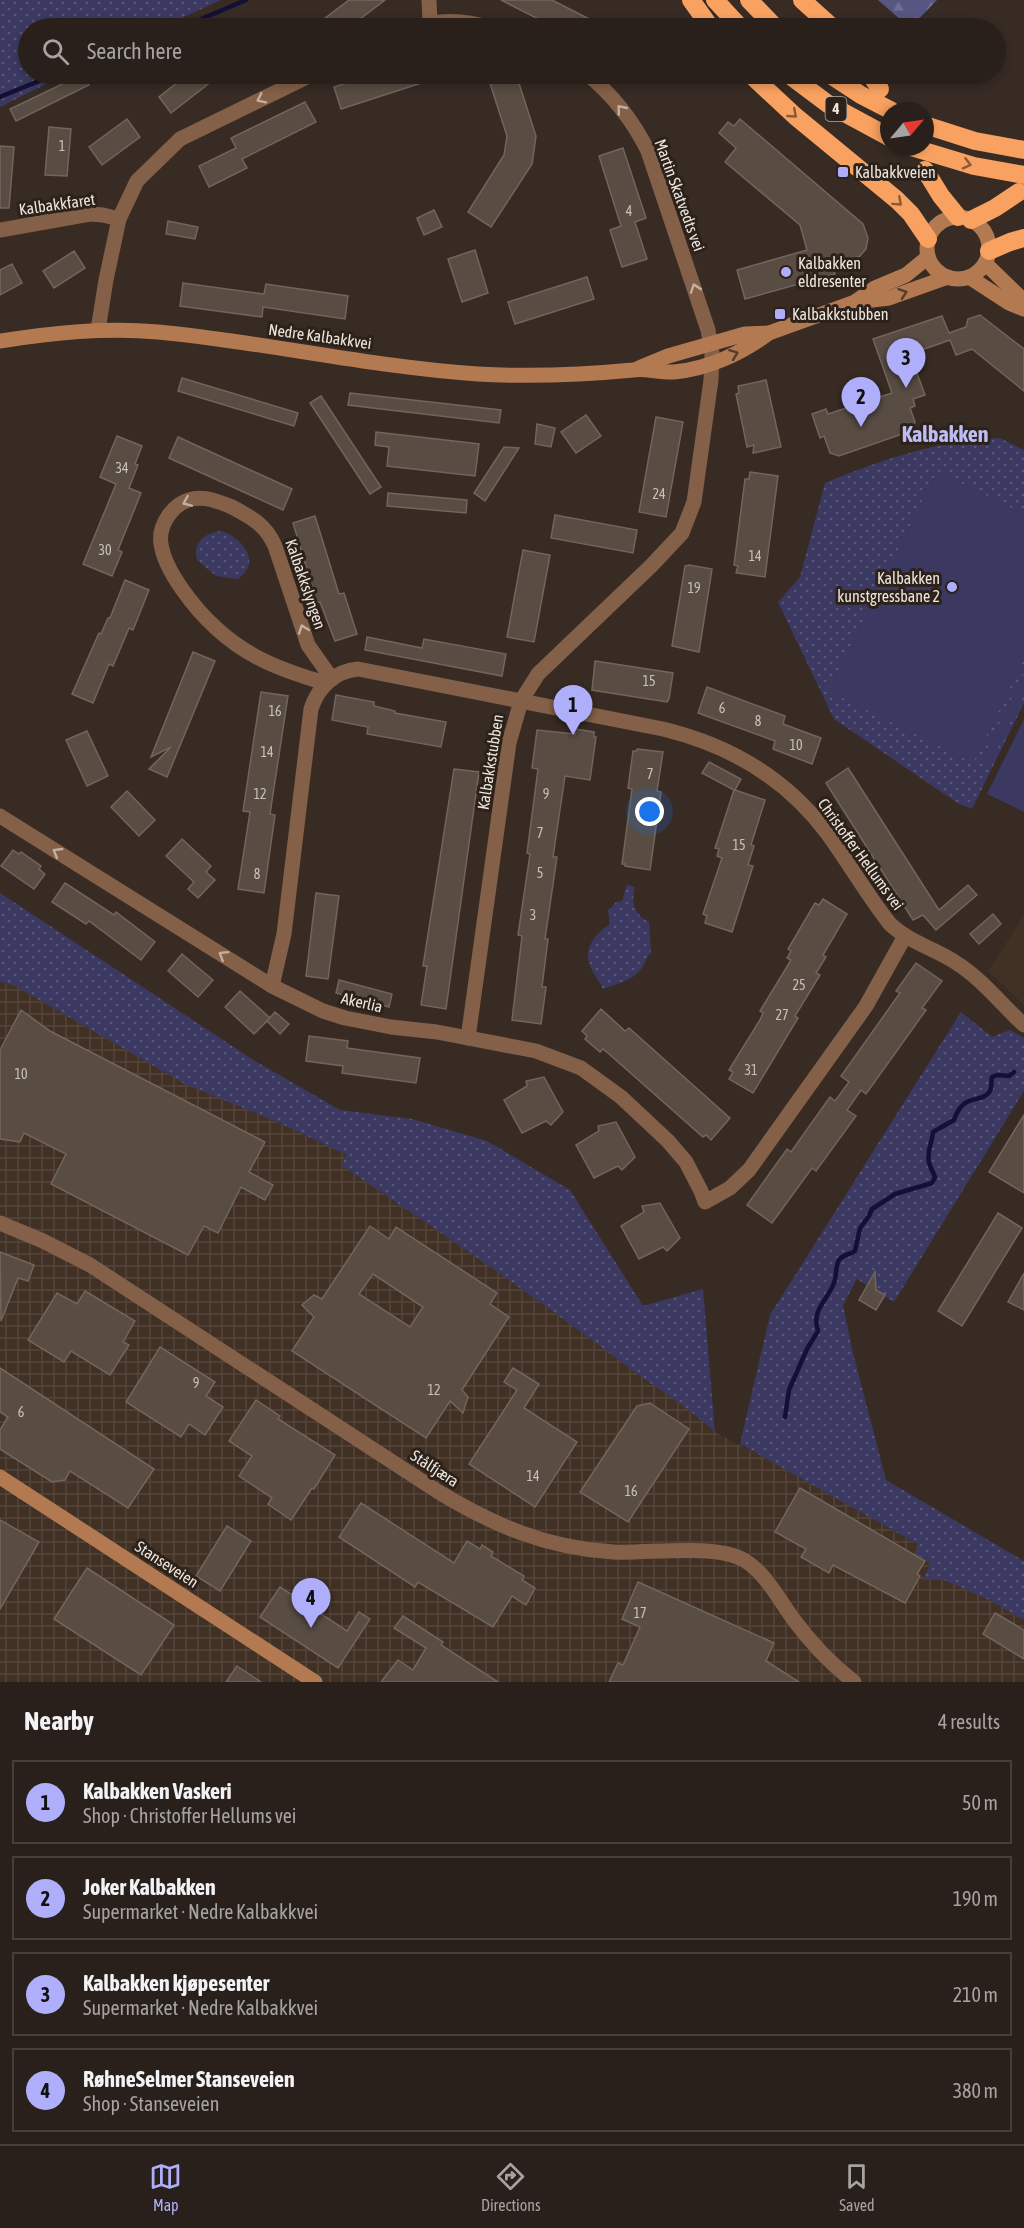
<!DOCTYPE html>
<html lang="en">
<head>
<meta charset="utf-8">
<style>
  :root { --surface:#29201b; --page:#352d28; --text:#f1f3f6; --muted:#a5a3a3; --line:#453e3a; --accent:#afaefa }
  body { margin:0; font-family:"Asap Condensed",sans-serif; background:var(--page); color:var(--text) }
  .compass { position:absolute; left:880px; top:102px; width:54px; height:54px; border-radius:50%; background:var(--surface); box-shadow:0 3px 9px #0003; rotate:61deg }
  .you { position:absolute; left:650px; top:812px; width:21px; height:21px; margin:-15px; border:4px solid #fff; border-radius:50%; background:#1a73e8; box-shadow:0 0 0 9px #1a73e833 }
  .badge { display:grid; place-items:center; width:39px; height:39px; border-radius:50%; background:var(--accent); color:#111; font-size:20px; font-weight:700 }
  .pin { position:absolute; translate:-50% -50px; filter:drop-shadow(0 2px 3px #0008) }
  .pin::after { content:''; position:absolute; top:32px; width:21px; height:18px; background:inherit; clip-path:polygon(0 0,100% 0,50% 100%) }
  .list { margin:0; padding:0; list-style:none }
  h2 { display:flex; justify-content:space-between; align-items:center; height:78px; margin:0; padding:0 24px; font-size:26px }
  h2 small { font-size:20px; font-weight:400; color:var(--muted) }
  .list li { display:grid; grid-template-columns:39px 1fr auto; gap:18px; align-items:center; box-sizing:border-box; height:84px; margin:0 12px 12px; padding:0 12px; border:2px solid var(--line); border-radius:0px }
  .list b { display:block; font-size:22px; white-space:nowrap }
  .list p { margin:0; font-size:20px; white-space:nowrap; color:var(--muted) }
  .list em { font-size:20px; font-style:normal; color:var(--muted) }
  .icon { flex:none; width:33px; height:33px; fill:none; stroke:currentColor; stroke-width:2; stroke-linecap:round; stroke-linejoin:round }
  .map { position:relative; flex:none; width:1024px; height:1682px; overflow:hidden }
  .search { position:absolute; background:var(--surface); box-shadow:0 3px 9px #0003; left:18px; right:18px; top:18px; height:66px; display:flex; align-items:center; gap:15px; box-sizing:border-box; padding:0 21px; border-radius:33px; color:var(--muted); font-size:22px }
  .sheet { height:462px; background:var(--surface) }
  nav { display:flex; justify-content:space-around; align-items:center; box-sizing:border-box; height:84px; border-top:2px solid var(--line); background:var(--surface); font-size:16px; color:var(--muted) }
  nav a { display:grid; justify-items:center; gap:3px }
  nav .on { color:var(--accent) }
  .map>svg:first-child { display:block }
  .built { fill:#413024 }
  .industrial { fill:url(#industrial-grid) }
  .grass { fill:url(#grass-dots) }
  .forest { fill:url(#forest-firs) }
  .pitch { fill:#3b3961 }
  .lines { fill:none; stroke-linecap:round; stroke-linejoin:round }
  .stream { stroke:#140f35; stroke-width:4.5 }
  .building { fill:#584c43; stroke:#73655c; stroke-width:1.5; fill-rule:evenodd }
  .street { stroke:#836047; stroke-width:15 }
  .secondary { stroke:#b37a52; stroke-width:15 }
  .highway { stroke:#f8a160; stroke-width:18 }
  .oneway { stroke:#c3b0a3 }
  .oneway2 { stroke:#885b3a }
  .oneway3 { stroke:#553c2b }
  .poi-dot { fill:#afaefa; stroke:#2d221a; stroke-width:2 }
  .labels { text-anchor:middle; stroke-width:6; stroke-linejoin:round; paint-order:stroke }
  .number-label { font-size:14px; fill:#c8c0b9 }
  .shield { fill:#2d221a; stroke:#b3aba5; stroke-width:1.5 }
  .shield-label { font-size:15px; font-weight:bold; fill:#ede6e0 }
  .poi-label { font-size:16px; fill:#ede6e0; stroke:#2d221a; text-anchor:start }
  .street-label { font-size:16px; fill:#ede6e0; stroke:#2d221a }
  .district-label { font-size:22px; font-weight:bold; fill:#bdbdf6; stroke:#2d221a }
</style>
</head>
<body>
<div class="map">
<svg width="1024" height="1682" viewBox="0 0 1024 1682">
  <defs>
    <pattern id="industrial-grid" width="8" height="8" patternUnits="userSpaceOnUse" patternTransform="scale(1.5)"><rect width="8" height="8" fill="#413024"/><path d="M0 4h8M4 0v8" fill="none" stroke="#544439"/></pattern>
    <pattern id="grass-dots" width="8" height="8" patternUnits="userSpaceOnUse" patternTransform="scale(1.5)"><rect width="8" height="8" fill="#3b3961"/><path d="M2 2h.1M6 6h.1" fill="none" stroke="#585677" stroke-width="1.8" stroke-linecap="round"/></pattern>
    <pattern id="forest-firs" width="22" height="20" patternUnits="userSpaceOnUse" patternTransform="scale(1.5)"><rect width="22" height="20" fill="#575682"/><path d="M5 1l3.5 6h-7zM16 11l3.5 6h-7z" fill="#6f6e93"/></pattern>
  </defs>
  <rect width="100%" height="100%" fill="#372b24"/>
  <polygon class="built" points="1024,915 1024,1005 988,971"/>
  <polygon class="industrial" points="0,982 15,986 275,1121 347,1155 341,1165 543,1302 642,1377 697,1415 715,1432 787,1470 920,1546 931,1563 923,1580 944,1580 989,1600 1024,1620 1024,1682 0,1682"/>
  <g class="grass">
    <polygon points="0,0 221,0 160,28 28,28 28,74 66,74 0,107"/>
    <path d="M1000 438 1024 450V703L972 809 959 804 834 719 778 602 800 577 825 483C883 459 936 441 1000 438Z"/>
    <path d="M219 531C232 532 252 549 249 564 248 570 242 576 238 579L216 576 197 560C193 543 203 534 219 531Z"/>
    <path d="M627 885 635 887C631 902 634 915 649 922L651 953C646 957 646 963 641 969 631 982 617 983 603 989 600 981 594 976 591 968 582 949 595 934 610 924L608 911 616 902 622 901Z"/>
    <path d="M0 893 255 1061 340 1110 412 1119 487 1141 570 1190 643 1306 703 1289 715 1432C687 1406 654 1387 624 1364 532 1294 437 1230 341 1165L347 1155 275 1121 185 1084 15 986 0 982Z"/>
    <polygon points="961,1012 992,1037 1010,1030 1024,1038 1024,1091 894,1302 857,1279 843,1305 852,1349 886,1480 1024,1561 1024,1620 989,1600 944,1580 922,1580 931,1564 915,1553 919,1545 740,1444 770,1315"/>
  </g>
  <polygon class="forest" points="878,0 937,0 910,28"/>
  <g class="pitch">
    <polygon points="937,471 1024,514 1024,660 973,763 828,691"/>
    <polygon points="1024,673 1024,695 989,765 981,761"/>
    <polygon points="1024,719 1024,812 987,794"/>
  </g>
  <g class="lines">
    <g class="stream">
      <polyline points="180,28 246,0"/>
      <polyline points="0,97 56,74"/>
      <path d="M785 1417 789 1390 807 1349 818 1331C811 1310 827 1301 834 1283 837 1276 835 1266 839 1260 843 1254 850 1255 855 1251L860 1228 869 1216 872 1209 895 1194 932 1183 935 1177C933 1172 930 1167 929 1162 926 1151 933 1141 933 1132L954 1120C964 1091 981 1105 990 1091 992 1087 991 1082 992 1077L997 1075 1009 1076 1014 1072"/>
    </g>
  </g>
  <g class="building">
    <polygon points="349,0 385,0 348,28 312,28"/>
    <polygon points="501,0 552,0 607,28 556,28"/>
    <polygon points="83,74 89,85 16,121 10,109"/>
    <polygon points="188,74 221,74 171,113 159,97"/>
    <polygon points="375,74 442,74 443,76 341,109 334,87"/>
    <polygon points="487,74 516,74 536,136 532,164 491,227 468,212 504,155 507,136"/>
    <polygon points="305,102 316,122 242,159 247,168 209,187 199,166 236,148 231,138"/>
    <polygon points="127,119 140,137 102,165 89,147"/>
    <polygon points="740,119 863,224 868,238 866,249 860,256 833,266 835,274 745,299 737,270 807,250 800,225 725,162 736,148 719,133 728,122 734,126"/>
    <polygon points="49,127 71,129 67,176 45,175"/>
    <polygon points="0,146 14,147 9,208 0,208"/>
    <polygon points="623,148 646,218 635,222 647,259 622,267 610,230 621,226 599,156"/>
    <polygon points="434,210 442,227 424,235 417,218"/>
    <polygon points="168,221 198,227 195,239 166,234"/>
    <polygon points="475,250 488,293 462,302 448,259"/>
    <polygon points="74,251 85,268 54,288 43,271"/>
    <polygon points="12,264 22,283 0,295 0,270"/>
    <polygon points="587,277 594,299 515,324 508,302"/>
    <polygon points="183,283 264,294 266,284 348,296 345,319 263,307 262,317 180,306"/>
    <polygon points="980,315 1024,349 1024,391 972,349 956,355 950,340 910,354 925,395 913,399 915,406 910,408 915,422 911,431 839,456 830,453 824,436 820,438 812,414 826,409 828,414 892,393 873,339 942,316 949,333 966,327 968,319"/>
    <polygon points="182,378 298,413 294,426 178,391"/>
    <polygon points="766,380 781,447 753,453 754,445 747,447 736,394 739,393 738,386"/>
    <polygon points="350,393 501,410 499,423 348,405"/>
    <polygon points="321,396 381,487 370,494 310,403"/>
    <polygon points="586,415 601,436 576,453 561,432"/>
    <polygon points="656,417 683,422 666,517 639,512"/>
    <polygon points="537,424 555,428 551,447 535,444"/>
    <polygon points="376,432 479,444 475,476 387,466 389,447 375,445"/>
    <polygon points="117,436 142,446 135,464 138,465 129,488 141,493 118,550 122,552 112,576 83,564 116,484 100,477"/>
    <polygon points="178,437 292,489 283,510 169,458"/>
    <polygon points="504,447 519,448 485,501 474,493"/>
    <polygon points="750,472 778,476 765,577 736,573 738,566 734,565 745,479 749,479"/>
    <polygon points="388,493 467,500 466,513 387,506"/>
    <polygon points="555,515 637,530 633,553 551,538"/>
    <polygon points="315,516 339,594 344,593 357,634 335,641 320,602 317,603 293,523"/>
    <polygon points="523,550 550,555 534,642 507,637"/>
    <polygon points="689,565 712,569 699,652 672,646 685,566"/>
    <polygon points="125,580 149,590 133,630 129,628 113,666 109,664 93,703 72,694 99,633 101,634 108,618 110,618"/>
    <polygon points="367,637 422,648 424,639 506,654 502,676 365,650"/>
    <polygon points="193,652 215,661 167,777 149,769 171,747 151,757"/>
    <polygon points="595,661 673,673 669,699 667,702 592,690"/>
    <polygon points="707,687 785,716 783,724 821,738 812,764 773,749 775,741 698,713"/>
    <polygon points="261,692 288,696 270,814 275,815 264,893 238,889 250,812 243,811"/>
    <polygon points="336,695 374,702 374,706 395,711 395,713 446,722 441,747 367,734 368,727 332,720"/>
    <polygon points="575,729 594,732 594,737 596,737 590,780 565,776 553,857 557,857 545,939 548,939 542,987 546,987 541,1024 512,1020 522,936 518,935 530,854 527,853 538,769 532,768 537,730 575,734"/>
    <polygon points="87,731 108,776 87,786 66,740"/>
    <polygon points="637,749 663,752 657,791 661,792 650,870 625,866 625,864 622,864 632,789 628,788 633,751 637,751"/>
    <polygon points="709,762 741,779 735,790 765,800 751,845 754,846 748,865 753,866 732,932 705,923 707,916 703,914 722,858 717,856 719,849 715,848 734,790 702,773"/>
    <polygon points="848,768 939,910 968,885 977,895 936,930 923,915 913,920 826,783"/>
    <polygon points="454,769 479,772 446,1009 421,1005 427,966 423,966"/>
    <polygon points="127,791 155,820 139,836 111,807"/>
    <polygon points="182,839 211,866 206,872 215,880 198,898 188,889 194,882 166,856"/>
    <polygon points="13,850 19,854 21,852 41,866 39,869 45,874 34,889 1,866"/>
    <polygon points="65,883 114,915 116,912 155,942 141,960 89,921 86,924 52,902"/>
    <polygon points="316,893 339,896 328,979 306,976"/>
    <polygon points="823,899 847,914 823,955 826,957 816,973 820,975 795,1016 798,1018 753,1093 729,1079 733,1072 729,1070 760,1020 763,1013 760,1011 791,960 787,958 791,951 788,949 815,903 819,905"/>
    <polygon points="993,914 1001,924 979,944 970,934"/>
    <polygon points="182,954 213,980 198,997 168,971"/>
    <polygon points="916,963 942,981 922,1008 926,1010 866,1094 861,1090 847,1110 856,1116 816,1171 812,1168 772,1223 747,1205 787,1149 791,1152 830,1097 835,1101 849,1082 841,1076 900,993 896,991"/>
    <polygon points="339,980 392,994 389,1007 336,993"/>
    <polygon points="240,991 270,1018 254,1034 225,1007"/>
    <polygon points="601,1009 625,1031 629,1028 730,1118 711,1140 706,1135 703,1137 609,1054 603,1049 600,1052 585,1039 587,1036 582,1031"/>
    <polygon points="21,1010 50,1031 265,1142 249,1172 273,1185 265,1200 241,1187 218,1233 204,1226 188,1255 51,1184 66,1154 24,1133 20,1142 0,1139 0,1050"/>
    <polygon points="275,1012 289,1024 280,1034 267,1021"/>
    <polygon points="309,1036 348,1041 347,1048 420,1058 416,1083 342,1073 343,1066 306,1061"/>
    <polygon points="544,1077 563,1112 551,1125 546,1121 522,1133 504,1100 527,1086 526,1081"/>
    <polygon points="1024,1115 1024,1193 989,1172"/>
    <polygon points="616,1122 635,1157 622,1170 618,1166 594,1178 576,1145 599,1131 598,1126"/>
    <polygon points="660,1203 680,1238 667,1251 663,1247 639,1259 621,1226 644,1212 642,1206"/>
    <polygon points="998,1213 1022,1228 962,1326 938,1311"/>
    <path d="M370 1226 389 1239 396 1227 497 1293 490 1304 509 1317 462 1390 468 1397 463 1413 450 1401 426 1438 292 1351 314 1317 302 1305 314 1295 322 1299ZM373 1274 423 1307 410 1327 359 1294Z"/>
    <polygon points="0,1252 34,1265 28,1281 18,1278 1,1321"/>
    <polygon points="875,1272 876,1290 885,1295 876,1310 859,1300"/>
    <polygon points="1024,1273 1024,1310 1008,1302"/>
    <polygon points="85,1291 135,1321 123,1342 129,1345 110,1375 71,1351 64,1362 28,1340 57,1293 77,1304"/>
    <polygon points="160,1347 215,1382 206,1396 223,1407 205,1435 189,1424 181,1437 126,1402"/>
    <polygon points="0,1368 154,1469 128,1508 70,1471 65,1480 52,1482 0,1449 0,1430 8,1417 0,1412"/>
    <polygon points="513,1368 539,1384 524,1408 577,1442 535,1507 469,1464 517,1390 504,1382"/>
    <polygon points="256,1400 280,1416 278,1419 335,1455 314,1489 312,1488 291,1520 268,1504 272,1498 239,1476 252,1456 229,1441"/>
    <polygon points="650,1403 689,1429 628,1522 580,1492 637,1406"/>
    <polygon points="800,1488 925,1561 917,1574 920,1576 905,1603 833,1565 829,1573 801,1557 806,1549 775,1532"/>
    <polygon points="361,1503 454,1563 467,1541 480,1549 482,1545 493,1552 491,1556 524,1576 522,1580 535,1588 526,1605 512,1596 493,1627 418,1582 415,1587 339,1537"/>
    <polygon points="0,1520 39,1542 0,1609"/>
    <polygon points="227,1526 251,1541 220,1591 196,1576"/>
    <polygon points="87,1568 174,1625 141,1675 54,1619"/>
    <polygon points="638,1582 774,1643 766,1661 799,1682 609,1682 618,1663 623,1665 640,1627 622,1619"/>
    <polygon points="280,1587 347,1631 359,1612 370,1619 338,1668 260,1617"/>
    <polygon points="995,1613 1024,1630 1024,1659 983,1634"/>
    <polygon points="403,1616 443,1642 441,1645 498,1682 381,1682 398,1660 413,1670 426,1648 394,1628"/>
    <polygon points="237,1666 261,1682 226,1682"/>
  </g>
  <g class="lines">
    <g class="street">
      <polyline points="429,0 430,22"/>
      <path d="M414 28C440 18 465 20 491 28"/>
      <polyline points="0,230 90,214 103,215 119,219"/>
      <polyline points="98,330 106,280 119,219 137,181 180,139 313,74"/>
      <path d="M325 683C284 671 248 658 216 628 196 610 165 572 161 544 158 525 173 503 192 499 206 496 220 502 232 507 251 517 266 525 275 546L308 645 332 679"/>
      <polyline points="0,816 272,986 323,1011 345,1018 391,1027 437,1032 536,1051 581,1068 621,1097 668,1141 686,1162 701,1191 705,1202 730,1188 749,1170 866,1006 905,936"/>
      <path d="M272 986 284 934 311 709C318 687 335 671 358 669L663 729C729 745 786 778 827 833 849 863 867 895 890 924 909 942 933 948 955 962 981 978 1001 1004 1024 1025"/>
      <path d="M468 1038 509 743 521 701 538 674 652 565 682 533 694 502 711 380 712 353 708 330 648 151C633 121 613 95 587 74"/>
      <path d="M0 1223 43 1241 90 1265 437 1491C493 1525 546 1548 613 1552 648 1554 714 1543 744 1560 766 1573 779 1600 794 1620 811 1643 831 1664 854 1682"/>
    </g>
    <g class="secondary">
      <circle cx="958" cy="248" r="31"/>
      <polyline points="985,263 1024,301"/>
      <polyline points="969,277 1009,303 1024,309"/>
      <polyline points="855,302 889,298 948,277"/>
      <path d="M0 341C52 333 105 327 158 332 265 342 371 367 478 374 530 377 581 375 633 370 646 368 660 373 674 372 708 369 742 353 769 333"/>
      <polyline points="639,368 668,356 745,334 769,333 855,302 875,288 906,275 928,257"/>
      <polyline points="0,1477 315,1682"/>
    </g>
    <g class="highway">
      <polyline points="691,0 711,28"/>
      <polyline points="715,0 741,28"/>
      <polyline points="749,0 776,28"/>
      <polyline points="802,0 833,28"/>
      <polyline points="750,74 795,116 897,200 911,214 928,239"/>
      <polyline points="788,74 828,104 889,137"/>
      <polyline points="829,74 861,95 892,111"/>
      <polyline points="870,74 880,89"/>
      <polyline points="925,125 975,141 1024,150"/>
      <polyline points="911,147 974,166 1024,175"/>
      <polyline points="925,170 941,196 958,217"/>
      <polyline points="971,220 995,208 1019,192"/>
      <polyline points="989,251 1010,242 1024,238"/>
    </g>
  </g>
  <defs><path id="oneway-chevron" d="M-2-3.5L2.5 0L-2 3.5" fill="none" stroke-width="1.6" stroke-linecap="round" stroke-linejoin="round" transform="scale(1.5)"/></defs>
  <g class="oneway">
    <use href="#oneway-chevron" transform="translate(261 99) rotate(154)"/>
    <use href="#oneway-chevron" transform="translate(621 109) rotate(-129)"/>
    <use href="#oneway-chevron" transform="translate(695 288) rotate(-109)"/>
    <use href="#oneway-chevron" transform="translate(187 502) rotate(157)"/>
    <use href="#oneway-chevron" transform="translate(303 629) rotate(-110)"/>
    <use href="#oneway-chevron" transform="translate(57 852) rotate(-149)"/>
    <use href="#oneway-chevron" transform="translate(223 955) rotate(-148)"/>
  </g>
  <g class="oneway2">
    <use href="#oneway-chevron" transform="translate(793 114) rotate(41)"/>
    <use href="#oneway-chevron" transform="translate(967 164) rotate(14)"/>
    <use href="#oneway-chevron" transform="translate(898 202) rotate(42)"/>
  </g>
  <g class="oneway3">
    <use href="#oneway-chevron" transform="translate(903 293) rotate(-19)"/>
    <use href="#oneway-chevron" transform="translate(734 354) rotate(-21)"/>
  </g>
  <g class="poi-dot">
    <rect x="837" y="166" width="12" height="12" rx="3"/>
    <circle cx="786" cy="272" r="6"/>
    <rect x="774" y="308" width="12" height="12" rx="3"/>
    <circle cx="952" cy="587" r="6"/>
  </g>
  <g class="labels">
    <g class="number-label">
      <text x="62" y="151">1</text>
      <text x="629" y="216">4</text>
      <text x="122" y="473">34</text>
      <text x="659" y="499">24</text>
      <text x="105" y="555">30</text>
      <text x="755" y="561">14</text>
      <text x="694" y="593">19</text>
      <text x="649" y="686">15</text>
      <text x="722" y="713">6</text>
      <text x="275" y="716">16</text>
      <text x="758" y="726">8</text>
      <text x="796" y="750">10</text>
      <text x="267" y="757">14</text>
      <text x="650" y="779">7</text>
      <text x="260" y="799">12</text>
      <text x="546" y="799">9</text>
      <text x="540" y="838">7</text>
      <text x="739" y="850">15</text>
      <text x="540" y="878">5</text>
      <text x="257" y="879">8</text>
      <text x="533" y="920">3</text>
      <text x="799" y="990">25</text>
      <text x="782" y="1020">27</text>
      <text x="751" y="1075">31</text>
      <text x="21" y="1079">10</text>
      <text x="196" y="1388">9</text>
      <text x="434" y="1395">12</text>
      <text x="21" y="1417">6</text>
      <text x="533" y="1481">14</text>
      <text x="631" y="1496">16</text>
      <text x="640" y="1618">17</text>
    </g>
    <rect class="shield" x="825.5" y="97" width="21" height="24" rx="4.5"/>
    <g class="shield-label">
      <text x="836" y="114">4</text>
    </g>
    <g class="poi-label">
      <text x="855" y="178">Kalbakkveien</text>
      <text x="798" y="269">Kalbakken<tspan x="798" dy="18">eldresenter</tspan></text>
      <text x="792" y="320">Kalbakkstubben</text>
      <text x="940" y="584" text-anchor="end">Kalbakken<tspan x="940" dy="18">kunstgressbane 2</tspan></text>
    </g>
    <g class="street-label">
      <text transform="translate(680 195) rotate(70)" y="6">Martin Skatvedts vei</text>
      <text transform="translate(57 204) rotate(-8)" y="6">Kalbakkfaret</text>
      <text transform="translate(320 336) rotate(8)" y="6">Nedre Kalbakkvei</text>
      <text transform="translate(306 584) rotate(71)" y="6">Kalbakkslyngen</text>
      <text transform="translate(490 762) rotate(-81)" y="6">Kalbakkstubben</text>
      <text transform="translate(861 854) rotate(54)" y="6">Christoffer Hellums vei</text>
      <text transform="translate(362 1002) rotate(13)" y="6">Akerlia</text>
      <text transform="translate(435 1468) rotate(33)" y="6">Stålfjæra</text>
      <text transform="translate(167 1564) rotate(33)" y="6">Stanseveien</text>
    </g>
    <g class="district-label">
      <text x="945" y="442">Kalbakken</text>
    </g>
  </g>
</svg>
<svg class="compass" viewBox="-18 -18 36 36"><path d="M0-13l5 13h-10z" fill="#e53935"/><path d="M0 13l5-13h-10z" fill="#a5a3a3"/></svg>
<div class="you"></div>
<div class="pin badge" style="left:573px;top:735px">1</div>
<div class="pin badge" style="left:861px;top:427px">2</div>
<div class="pin badge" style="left:906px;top:388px">3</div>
<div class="pin badge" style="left:311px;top:1628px">4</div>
<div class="search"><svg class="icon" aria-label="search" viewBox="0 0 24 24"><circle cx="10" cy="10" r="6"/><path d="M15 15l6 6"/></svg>Search here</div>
</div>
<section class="sheet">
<h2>Nearby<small>4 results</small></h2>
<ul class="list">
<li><span class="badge">1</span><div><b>Kalbakken Vaskeri</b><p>Shop · Christoffer Hellums vei</p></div><em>50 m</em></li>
<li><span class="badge">2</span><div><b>Joker Kalbakken</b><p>Supermarket · Nedre Kalbakkvei</p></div><em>190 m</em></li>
<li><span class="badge">3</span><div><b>Kalbakken kjøpesenter</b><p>Supermarket · Nedre Kalbakkvei</p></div><em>210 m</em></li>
<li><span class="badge">4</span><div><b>RøhneSelmer Stanseveien</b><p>Shop · Stanseveien</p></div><em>380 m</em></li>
</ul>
</section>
<nav>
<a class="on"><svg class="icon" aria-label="map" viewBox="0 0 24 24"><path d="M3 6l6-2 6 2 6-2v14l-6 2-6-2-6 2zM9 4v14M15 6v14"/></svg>Map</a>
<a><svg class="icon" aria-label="directions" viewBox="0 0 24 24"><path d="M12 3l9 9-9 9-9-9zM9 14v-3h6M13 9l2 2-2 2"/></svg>Directions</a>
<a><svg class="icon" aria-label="saved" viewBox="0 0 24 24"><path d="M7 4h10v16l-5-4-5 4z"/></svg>Saved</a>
</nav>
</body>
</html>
